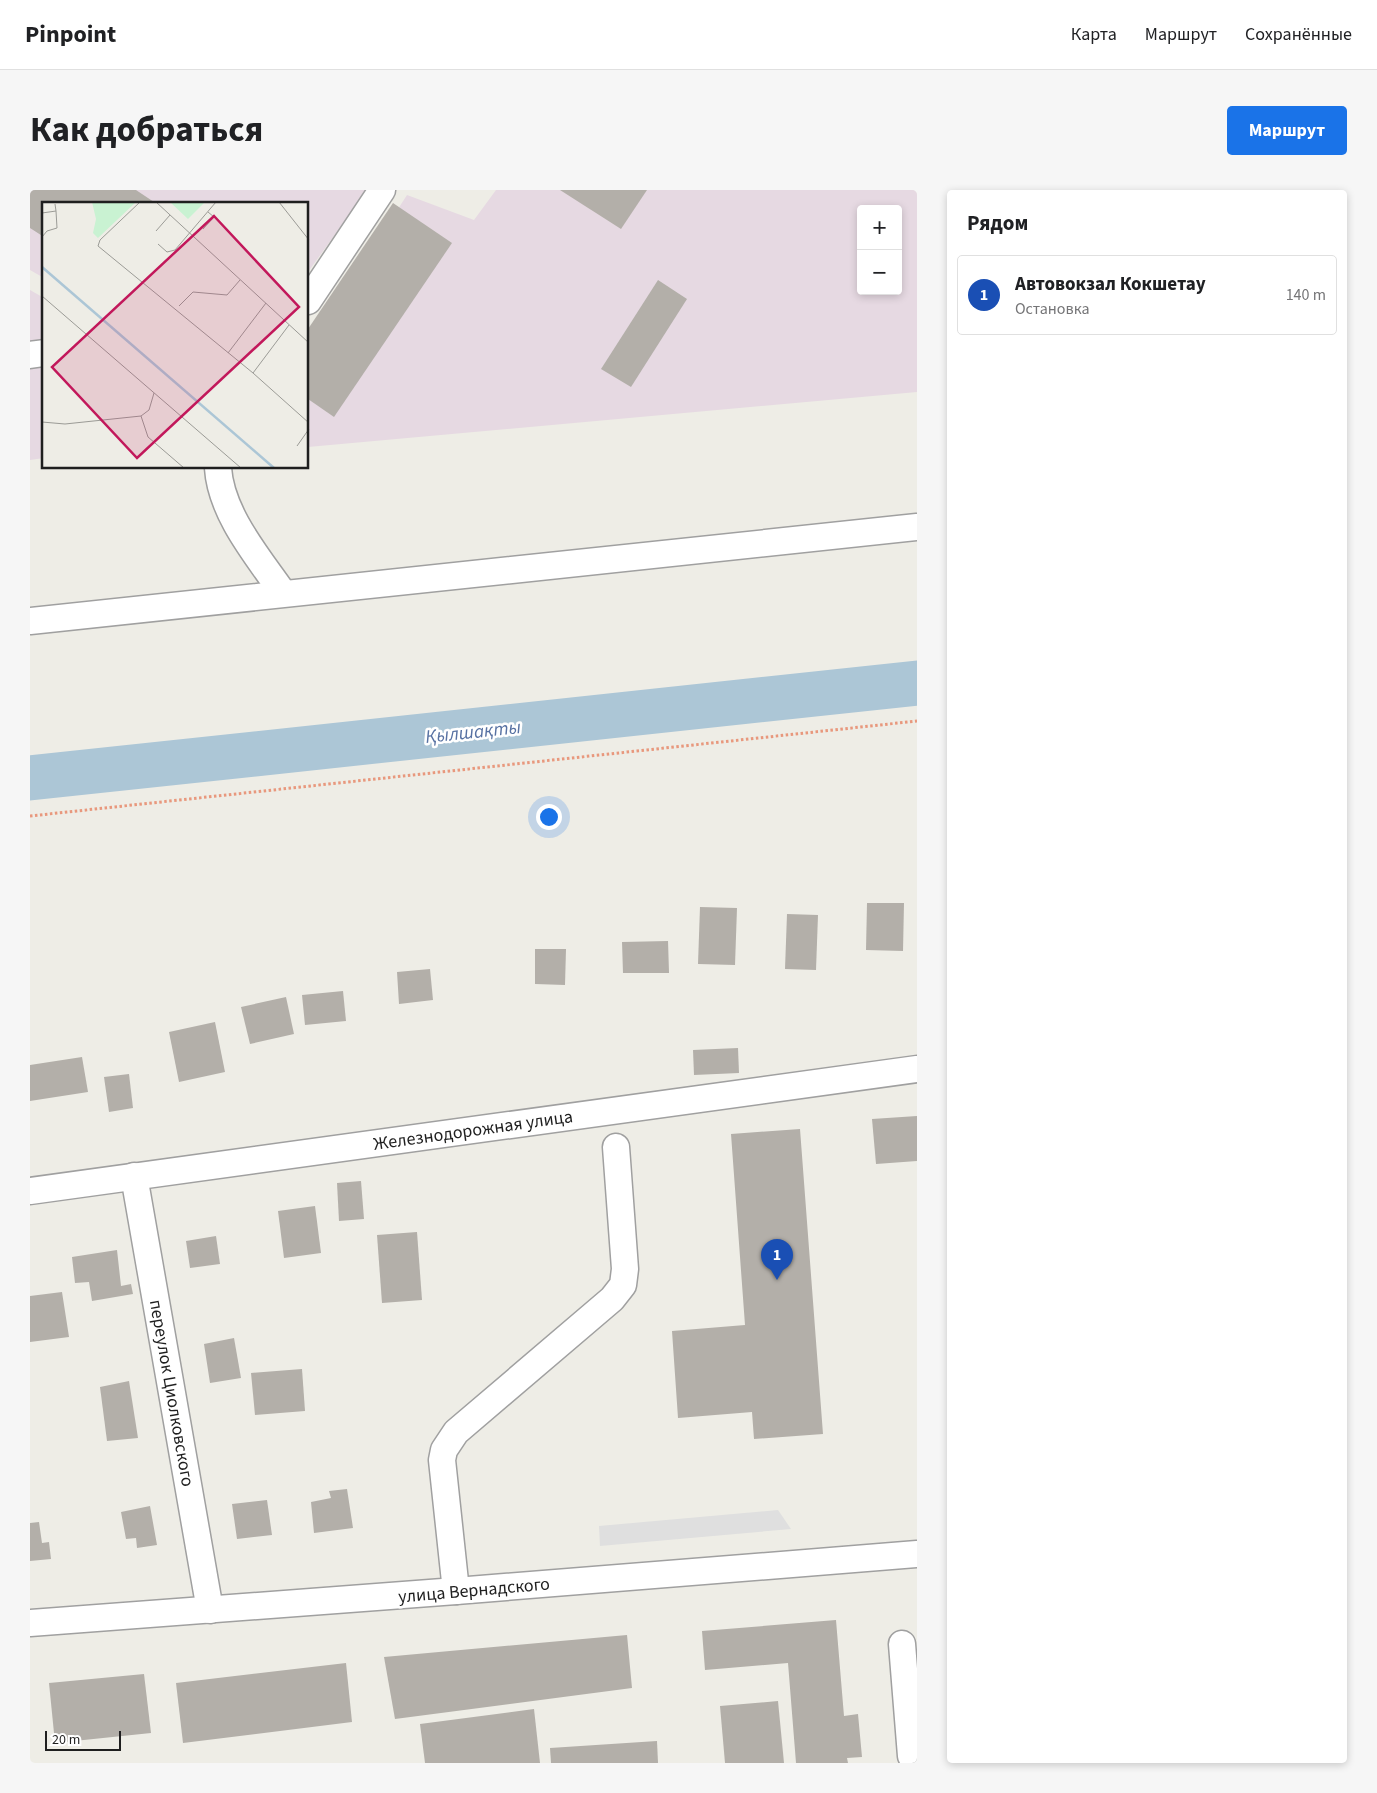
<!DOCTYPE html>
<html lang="ru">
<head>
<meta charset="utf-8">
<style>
  :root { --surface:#fff; --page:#f6f6f6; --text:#202124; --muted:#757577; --line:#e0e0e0; --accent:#1a73e8 }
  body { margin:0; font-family:"Source Sans 3",sans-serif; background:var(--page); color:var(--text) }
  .controls { position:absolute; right:15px; top:15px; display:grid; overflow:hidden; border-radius:5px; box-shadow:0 2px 8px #0003 }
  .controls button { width:45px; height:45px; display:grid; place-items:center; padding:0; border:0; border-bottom:1px solid var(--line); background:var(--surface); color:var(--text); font:25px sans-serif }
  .scale { position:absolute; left:15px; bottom:12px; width:76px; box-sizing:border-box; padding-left:5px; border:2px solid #1f1f1f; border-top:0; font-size:14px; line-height:18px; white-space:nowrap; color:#1f1f1f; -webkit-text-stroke:4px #fff; paint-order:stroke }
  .you { position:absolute; left:518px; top:626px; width:18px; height:18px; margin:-12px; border:4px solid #fff; border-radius:50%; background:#1a73e8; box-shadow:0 0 0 8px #1a73e833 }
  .badge { display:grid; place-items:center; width:32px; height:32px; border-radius:50%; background:var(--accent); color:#fff; font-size:16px; font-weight:700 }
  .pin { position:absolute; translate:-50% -41px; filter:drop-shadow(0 1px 2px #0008) }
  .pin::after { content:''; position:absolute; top:26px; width:18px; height:15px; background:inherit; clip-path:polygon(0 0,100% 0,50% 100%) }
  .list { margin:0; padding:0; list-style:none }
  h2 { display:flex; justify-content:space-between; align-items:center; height:65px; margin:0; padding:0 20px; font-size:21px }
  h2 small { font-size:16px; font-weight:400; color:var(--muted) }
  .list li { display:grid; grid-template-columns:32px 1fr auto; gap:15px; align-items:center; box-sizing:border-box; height:80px; margin:0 10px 10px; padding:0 10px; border:1px solid var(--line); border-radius:5px }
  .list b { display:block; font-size:19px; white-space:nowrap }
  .list p { margin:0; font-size:16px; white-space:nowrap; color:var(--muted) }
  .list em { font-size:16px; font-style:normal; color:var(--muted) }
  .map { position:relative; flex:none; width:887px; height:1573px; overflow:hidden; border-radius:5px }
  header { display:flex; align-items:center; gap:30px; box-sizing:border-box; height:70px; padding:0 25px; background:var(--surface); border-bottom:1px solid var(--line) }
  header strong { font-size:24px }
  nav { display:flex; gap:28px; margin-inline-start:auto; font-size:18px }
  .intro { display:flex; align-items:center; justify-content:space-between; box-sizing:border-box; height:120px; padding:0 30px }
  h1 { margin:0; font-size:35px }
  .button { padding:12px 22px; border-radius:5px; background:var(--accent); color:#fff; font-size:18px; font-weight:700 }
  main { display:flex; gap:30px; padding:0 30px }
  aside { flex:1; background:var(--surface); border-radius:5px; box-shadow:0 2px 8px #0003 }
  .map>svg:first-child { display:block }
  .industrial { fill:#e6d9e2; fill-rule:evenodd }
  .parking { fill:#dfdfdf }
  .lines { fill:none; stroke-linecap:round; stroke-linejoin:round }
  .river { stroke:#acc6d6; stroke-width:45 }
  .building { fill:#b3afa9 }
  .minor-casing { stroke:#a0a0a0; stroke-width:29 }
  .path { stroke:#e8987d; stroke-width:3; stroke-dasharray:2.5 2.5; stroke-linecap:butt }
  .minor { stroke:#fff; stroke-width:26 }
  .labels { text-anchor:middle; stroke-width:5; stroke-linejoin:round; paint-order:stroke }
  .street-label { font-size:18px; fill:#1f1f1f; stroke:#fff }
  .water-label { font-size:19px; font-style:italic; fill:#5771a2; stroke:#fff }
  .inset-river { fill:none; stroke:#acc6d6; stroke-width:2.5 }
  .inset-road { fill:none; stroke:#9b9b96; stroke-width:1 }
  .view { fill:#c2185b; fill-opacity:0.15; stroke:#c2185b; stroke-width:2.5 }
  .inset-edge { fill:none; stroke:#1f1f1f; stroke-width:2.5 }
</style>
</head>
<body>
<header>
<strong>Pinpoint</strong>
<nav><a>Карта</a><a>Маршрут</a><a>Сохранённые</a></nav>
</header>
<div class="intro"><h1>Как добраться</h1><a class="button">Маршрут</a></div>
<main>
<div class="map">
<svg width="887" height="1573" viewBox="0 0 887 1573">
  <rect width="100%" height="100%" fill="#eeede6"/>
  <g class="industrial">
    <polygon points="0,0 337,0 278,82 278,14 14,14 14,88 0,80"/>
    <path d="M466 0H887V202L278 257V159L377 5 444 30ZM831 19H868V101H831Z"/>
    <polygon points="0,100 14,108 14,268 0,270"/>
  </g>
  <polygon class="parking" points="748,1320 761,1339 570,1356 569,1336"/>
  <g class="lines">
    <polyline class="river" points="0,588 887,493"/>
  </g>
  <g class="building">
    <polygon points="0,0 106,0 127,14 14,14 14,47 0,38"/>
    <polygon points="530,0 617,0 591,39"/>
    <polygon points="363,13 422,53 304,227 278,209 278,139"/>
    <polygon points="628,90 657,109 601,197 571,179"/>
    <polygon points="837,713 874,713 873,761 836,760"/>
    <polygon points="670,717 707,718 705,775 668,774"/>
    <polygon points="757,724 788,725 786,780 755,779"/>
    <polygon points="638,751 639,783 593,783 592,752"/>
    <polygon points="505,759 536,759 535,795 505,794"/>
    <polygon points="400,779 403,810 369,814 367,782"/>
    <polygon points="313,801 316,831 275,835 272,805"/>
    <polygon points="256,807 264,844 220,854 211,817"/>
    <polygon points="185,832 195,882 149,892 139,842"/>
    <polygon points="708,858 709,883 664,885 663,860"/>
    <polygon points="52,867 58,902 0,911 0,875"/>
    <polygon points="99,884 103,918 79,922 74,887"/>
    <polygon points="887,926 887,971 846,974 842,929"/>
    <polygon points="770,939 793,1244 724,1249 722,1222 648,1228 642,1141 715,1135 701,944"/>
    <polygon points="331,991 334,1029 309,1031 307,993"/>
    <polygon points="285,1016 291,1063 254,1068 248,1021"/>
    <polygon points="387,1042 392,1110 352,1113 347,1045"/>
    <polygon points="186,1046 190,1074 160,1078 156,1051"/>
    <polygon points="87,1060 91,1096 101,1094 103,1104 62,1111 59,1092 45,1093 42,1067"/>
    <polygon points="32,1102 39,1147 0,1152 0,1106"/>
    <polygon points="204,1148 211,1188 180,1193 174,1154"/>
    <polygon points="272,1179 275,1221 225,1225 221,1183"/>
    <polygon points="99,1191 108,1248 77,1251 70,1197"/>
    <polygon points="317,1299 323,1338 284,1343 281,1312 301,1308 299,1301"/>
    <polygon points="237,1310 242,1345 207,1349 202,1314"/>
    <polygon points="120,1316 127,1355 107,1358 106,1348 96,1349 91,1322"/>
    <polygon points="9,1332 12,1353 19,1352 21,1369 0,1371 0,1333"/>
    <polygon points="806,1430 814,1526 828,1524 832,1567 817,1568 818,1573 766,1573 758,1473 675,1480 672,1441"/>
    <polygon points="597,1445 602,1498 365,1529 354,1467"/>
    <polygon points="316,1473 322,1532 153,1553 146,1493"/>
    <polygon points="114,1484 121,1543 25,1553 19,1493"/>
    <polygon points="748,1511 754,1573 695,1573 690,1516"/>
    <polygon points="504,1519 510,1573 395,1573 390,1534"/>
    <polygon points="627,1551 628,1573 521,1573 520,1558"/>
  </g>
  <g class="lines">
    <g class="minor-casing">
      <g id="minor">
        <polyline points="278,111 352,0"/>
        <polyline points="0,165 14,163"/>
        <path d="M188 278C191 324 228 367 253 403"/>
        <polyline points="0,431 887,337"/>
        <polyline points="104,986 180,1420"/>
        <polyline points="0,1001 887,879"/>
        <polyline points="426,1401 412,1270 414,1260 426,1242 582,1109 593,1095 595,1079 586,957"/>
        <polyline points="0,1433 426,1401 887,1364"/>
        <polyline points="872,1454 881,1566 887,1566"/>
      </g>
    </g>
    <polyline class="path" points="0,626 887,531"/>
    <use href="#minor" class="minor"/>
  </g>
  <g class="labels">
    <g class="street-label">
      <text transform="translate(443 940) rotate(-8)" y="6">Железнодорожная улица</text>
      <text transform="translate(142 1203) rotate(80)" y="6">переулок Циолковского</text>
      <text transform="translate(444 1400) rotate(-5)" y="6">улица Вернадского</text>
    </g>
    <g class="water-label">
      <text transform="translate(443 541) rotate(-6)" y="7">Қылшақты</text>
    </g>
  </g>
  <g transform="translate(12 12)">
    <rect width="266" height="266" fill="#eeede6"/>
    <path d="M50 0H94L56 36 51 31 54 17ZM128 0H163L146 17Z" fill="#c9f2d2"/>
    <path class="inset-river" d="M0 65 232 266"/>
    <path class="inset-road" d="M98 0 58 38 56 44 211 171 267 221M114 0 267 141M237 0 267 38M0 11 14 9 13 2M161 27 172 15 166 10M114 29 128 13M0 35 5 29 15 26 14 9M116 42 125 50 133 48 174 0M0 94 199 266M137 104 151 90 185 93 198 78M186 151 224 101M211 171 247 123M99 214 106 235 142 266M0 220 23 222 99 214 107 208 112 191M255 244 267 227"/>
    <path class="view" d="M172 14 257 105 95 256 10 165Z"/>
    <rect width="266" height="266" class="inset-edge"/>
  </g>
</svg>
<div class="controls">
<button>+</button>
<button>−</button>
</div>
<div class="scale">20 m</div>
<div class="you"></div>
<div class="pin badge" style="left:747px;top:1090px;background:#1a4fb4">1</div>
</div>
<aside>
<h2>Рядом<small></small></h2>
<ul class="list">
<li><span class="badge" style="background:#1a4fb4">1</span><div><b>Автовокзал Кокшетау</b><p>Остановка</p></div><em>140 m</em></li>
</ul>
</aside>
</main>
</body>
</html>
